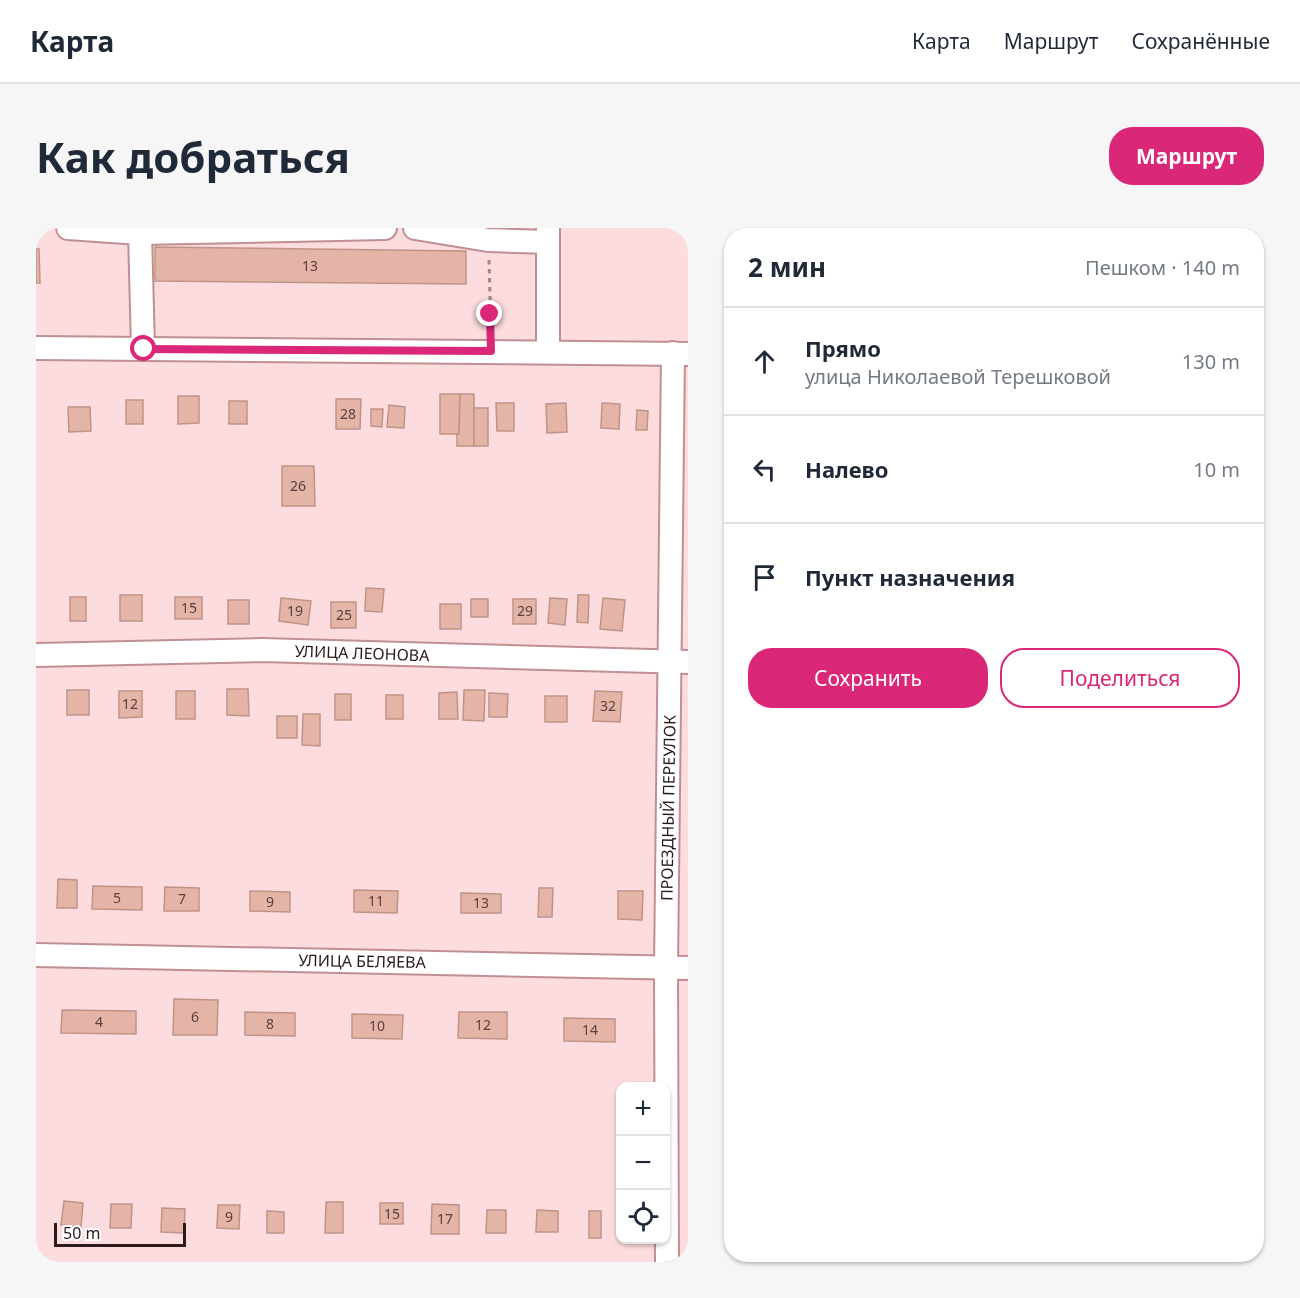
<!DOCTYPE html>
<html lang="ru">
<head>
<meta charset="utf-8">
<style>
  :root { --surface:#fff; --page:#f6f6f7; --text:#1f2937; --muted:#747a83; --line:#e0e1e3; --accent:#db2777 }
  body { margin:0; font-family:"Noto Sans",sans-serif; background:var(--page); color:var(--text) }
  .controls { position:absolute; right:18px; bottom:18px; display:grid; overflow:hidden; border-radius:12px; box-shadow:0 2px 4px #0004 }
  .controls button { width:54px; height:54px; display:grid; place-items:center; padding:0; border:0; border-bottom:2px solid var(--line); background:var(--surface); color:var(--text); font:30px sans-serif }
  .scale { position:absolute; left:18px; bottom:15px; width:132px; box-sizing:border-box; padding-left:6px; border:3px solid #2c1a1b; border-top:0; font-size:16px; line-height:21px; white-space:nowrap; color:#2c1a1b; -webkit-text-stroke:4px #fff; paint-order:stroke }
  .stop { position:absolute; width:18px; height:18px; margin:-14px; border:4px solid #db2777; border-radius:50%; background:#fff }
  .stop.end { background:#db2777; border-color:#fff; box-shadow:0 2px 6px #0008 }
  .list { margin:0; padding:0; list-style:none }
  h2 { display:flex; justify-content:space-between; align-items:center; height:78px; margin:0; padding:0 24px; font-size:26px }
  h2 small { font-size:20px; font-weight:400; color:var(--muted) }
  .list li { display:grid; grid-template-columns:39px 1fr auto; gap:18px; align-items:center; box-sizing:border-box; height:108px; padding:0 24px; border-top:2px solid var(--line) }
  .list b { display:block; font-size:22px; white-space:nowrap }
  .list p { margin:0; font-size:20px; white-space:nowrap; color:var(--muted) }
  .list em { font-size:20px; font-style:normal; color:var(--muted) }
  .actions { display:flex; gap:12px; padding:18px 24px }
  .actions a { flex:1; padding:14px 0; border:2px solid var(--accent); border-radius:24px; text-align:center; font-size:21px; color:var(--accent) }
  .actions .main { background:var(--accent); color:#fff }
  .icon { flex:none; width:33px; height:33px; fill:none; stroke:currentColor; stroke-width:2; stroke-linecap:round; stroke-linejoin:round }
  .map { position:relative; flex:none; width:652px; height:1034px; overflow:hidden; border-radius:24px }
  header { display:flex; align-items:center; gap:36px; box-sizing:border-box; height:84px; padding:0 30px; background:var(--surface); border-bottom:2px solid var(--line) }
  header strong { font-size:28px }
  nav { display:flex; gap:33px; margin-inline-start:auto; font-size:21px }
  .intro { display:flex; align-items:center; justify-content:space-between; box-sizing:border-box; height:144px; padding:0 36px }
  h1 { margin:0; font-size:42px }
  .button { padding:15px 27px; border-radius:24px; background:var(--accent); color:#fff; font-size:21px; font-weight:700 }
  main { display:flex; gap:36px; padding:0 36px }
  aside { flex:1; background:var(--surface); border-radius:24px; box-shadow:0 2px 4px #0004 }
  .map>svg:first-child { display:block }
  .building { fill:#e4b4a7; stroke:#c19387; stroke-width:1.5 }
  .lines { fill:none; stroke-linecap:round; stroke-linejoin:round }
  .minor-casing { stroke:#c08f92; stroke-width:26 }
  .path { stroke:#a2888a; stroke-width:3; stroke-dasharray:4.5 4.5; stroke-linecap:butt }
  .minor { stroke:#fff; stroke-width:22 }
  .route { stroke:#db2777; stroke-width:8 }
  .labels { text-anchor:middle; stroke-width:4.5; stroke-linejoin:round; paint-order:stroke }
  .number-label { font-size:14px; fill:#5a403e }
  .street-label { font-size:16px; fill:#2c1a1b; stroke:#fff }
</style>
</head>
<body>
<header>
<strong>Карта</strong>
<nav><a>Карта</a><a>Маршрут</a><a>Сохранённые</a></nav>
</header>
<div class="intro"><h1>Как добраться</h1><a class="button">Маршрут</a></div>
<main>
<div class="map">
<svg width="652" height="1034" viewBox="0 0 652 1034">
  <rect width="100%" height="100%" fill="#fcdcde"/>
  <g class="building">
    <polygon points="119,19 430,23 430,56 119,53"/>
    <polygon points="0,21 3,21 4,55 0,55"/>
    <polygon points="404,166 424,166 423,206 404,206"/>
    <polygon points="424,166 438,166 438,218 421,218 421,206 423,206"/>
    <polygon points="142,168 163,168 163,195 142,196"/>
    <polygon points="300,171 325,171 324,201 300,201"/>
    <rect x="90" y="172" width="17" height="24"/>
    <rect x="193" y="173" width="18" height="23"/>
    <polygon points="460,175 478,175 478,203 461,203"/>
    <polygon points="530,175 531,204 511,205 510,176"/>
    <polygon points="566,175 584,176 583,201 565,200"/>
    <polygon points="353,177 369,179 368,200 351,199"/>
    <polygon points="32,179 54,179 55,203 33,204"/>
    <rect x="438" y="180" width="14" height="38"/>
    <polygon points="335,181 347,181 346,199 335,198"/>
    <polygon points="601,182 612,183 611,202 600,202"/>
    <polygon points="246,238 278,238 279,278 246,278"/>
    <polygon points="330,360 348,361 346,384 329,383"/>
    <rect x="84" y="367" width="22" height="26"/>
    <polygon points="542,367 553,367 552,395 541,394"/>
    <rect x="34" y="369" width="16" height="24"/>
    <rect x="139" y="369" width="27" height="22"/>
    <polygon points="245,370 275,373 272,397 243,393"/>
    <polygon points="514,370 531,371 529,397 512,395"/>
    <polygon points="567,370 589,372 586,403 564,401"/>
    <rect x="435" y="371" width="17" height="18"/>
    <rect x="477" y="371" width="23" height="25"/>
    <rect x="192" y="372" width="21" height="24"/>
    <rect x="295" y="374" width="25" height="26"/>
    <rect x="404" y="376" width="21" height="25"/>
    <polygon points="191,461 212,461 213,488 191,487"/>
    <rect x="31" y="462" width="22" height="25"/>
    <polygon points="428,462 449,462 448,493 427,492"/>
    <polygon points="83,463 106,463 106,489 83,490"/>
    <rect x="140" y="463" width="19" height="28"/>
    <polygon points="559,463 586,464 584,494 557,493"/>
    <polygon points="421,464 422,491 403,491 403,465"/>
    <polygon points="453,465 472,466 471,489 453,489"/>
    <rect x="299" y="466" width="16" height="26"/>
    <rect x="350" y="467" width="17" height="24"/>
    <rect x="509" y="468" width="22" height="26"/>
    <polygon points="267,486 284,486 284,518 266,517"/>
    <rect x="241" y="488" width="20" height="22"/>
    <polygon points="22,651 41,652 41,680 21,680"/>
    <polygon points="57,658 106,659 106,682 56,681"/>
    <polygon points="129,659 163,660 163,683 128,683"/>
    <polygon points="503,660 517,660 516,689 502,689"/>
    <polygon points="318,662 362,663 361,685 318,684"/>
    <polygon points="214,663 254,664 254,684 214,683"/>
    <polygon points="582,663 607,663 606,692 582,691"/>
    <polygon points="425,665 465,666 465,685 425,685"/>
    <polygon points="138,771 182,772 181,807 137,807"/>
    <polygon points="26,782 100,783 100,806 25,805"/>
    <polygon points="209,784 259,785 259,808 209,807"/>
    <polygon points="423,784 471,784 471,811 422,810"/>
    <polygon points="316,786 367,787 366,811 316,810"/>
    <polygon points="528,790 579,791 579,814 528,813"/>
    <polygon points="28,973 47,975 45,999 25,997"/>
    <polygon points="290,974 307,974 307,1005 289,1005"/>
    <rect x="344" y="975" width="23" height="21"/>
    <polygon points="75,976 96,976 95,1000 74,1000"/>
    <polygon points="396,976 423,977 423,1006 395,1006"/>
    <polygon points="182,977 204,977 203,1001 181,1000"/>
    <polygon points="126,980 149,981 148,1005 125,1004"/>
    <polygon points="451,982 470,982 470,1005 450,1005"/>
    <polygon points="501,982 522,983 522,1004 500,1004"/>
    <polygon points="231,983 248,984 248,1005 231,1005"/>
    <rect x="553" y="983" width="12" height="27"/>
  </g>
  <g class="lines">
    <g class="minor-casing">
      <g id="minor">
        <polyline points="32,0 104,5 107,121"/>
        <polyline points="379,0 452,12 512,14"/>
        <polyline points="512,0 512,124"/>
        <polyline points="104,5 349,0"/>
        <polyline points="0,120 651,126"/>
        <polyline points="0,427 226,422 652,434"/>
        <polyline points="0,727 652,740"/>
        <polyline points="631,1034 630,740 637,125"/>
      </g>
    </g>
    <polyline class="path" points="453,32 455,106"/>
    <use href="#minor" class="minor"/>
  </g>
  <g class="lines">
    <polyline class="route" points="108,121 455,123 454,86"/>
  </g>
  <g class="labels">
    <g class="number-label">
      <text x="274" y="43">13</text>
      <text x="312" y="191">28</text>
      <text x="262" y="263">26</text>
      <text x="153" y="385">15</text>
      <text x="259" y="388">19</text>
      <text x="489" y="388">29</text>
      <text x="308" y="392">25</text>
      <text x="94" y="481">12</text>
      <text x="572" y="483">32</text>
      <text x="81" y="675">5</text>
      <text x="146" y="676">7</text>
      <text x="340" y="678">11</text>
      <text x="234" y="679">9</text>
      <text x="445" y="680">13</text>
      <text x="159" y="794">6</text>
      <text x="63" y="799">4</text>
      <text x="234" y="801">8</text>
      <text x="447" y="802">12</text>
      <text x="341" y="803">10</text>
      <text x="554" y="807">14</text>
      <text x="356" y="991">15</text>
      <text x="193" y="994">9</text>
      <text x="409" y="996">17</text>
    </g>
    <g class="street-label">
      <text transform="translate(326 425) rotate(2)" y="6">УЛИЦА ЛЕОНОВА</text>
      <text transform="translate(632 580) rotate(-89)" y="6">ПРОЕЗДНЫЙ ПЕРЕУЛОК</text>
      <text transform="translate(326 733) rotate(1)" y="6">УЛИЦА БЕЛЯЕВА</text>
    </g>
  </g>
</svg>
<div class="controls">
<button>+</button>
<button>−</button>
<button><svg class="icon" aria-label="locate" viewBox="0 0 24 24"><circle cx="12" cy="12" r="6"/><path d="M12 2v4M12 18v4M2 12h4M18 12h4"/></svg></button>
</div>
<div class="scale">50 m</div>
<div class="stop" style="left:108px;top:121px"></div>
<div class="stop end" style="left:454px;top:86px"></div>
</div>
<aside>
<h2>2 мин<small>Пешком · 140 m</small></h2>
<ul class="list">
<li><svg class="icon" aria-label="ahead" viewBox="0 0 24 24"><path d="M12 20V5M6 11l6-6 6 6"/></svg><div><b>Прямо</b><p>улица Николаевой Терешковой</p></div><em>130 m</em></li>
<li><svg class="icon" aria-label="left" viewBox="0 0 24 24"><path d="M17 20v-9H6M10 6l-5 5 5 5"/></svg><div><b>Налево</b></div><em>10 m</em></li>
<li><svg class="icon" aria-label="arrive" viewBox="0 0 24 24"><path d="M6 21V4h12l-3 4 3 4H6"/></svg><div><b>Пункт назначения</b></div></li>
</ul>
<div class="actions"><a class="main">Сохранить</a><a>Поделиться</a></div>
</aside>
</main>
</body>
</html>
